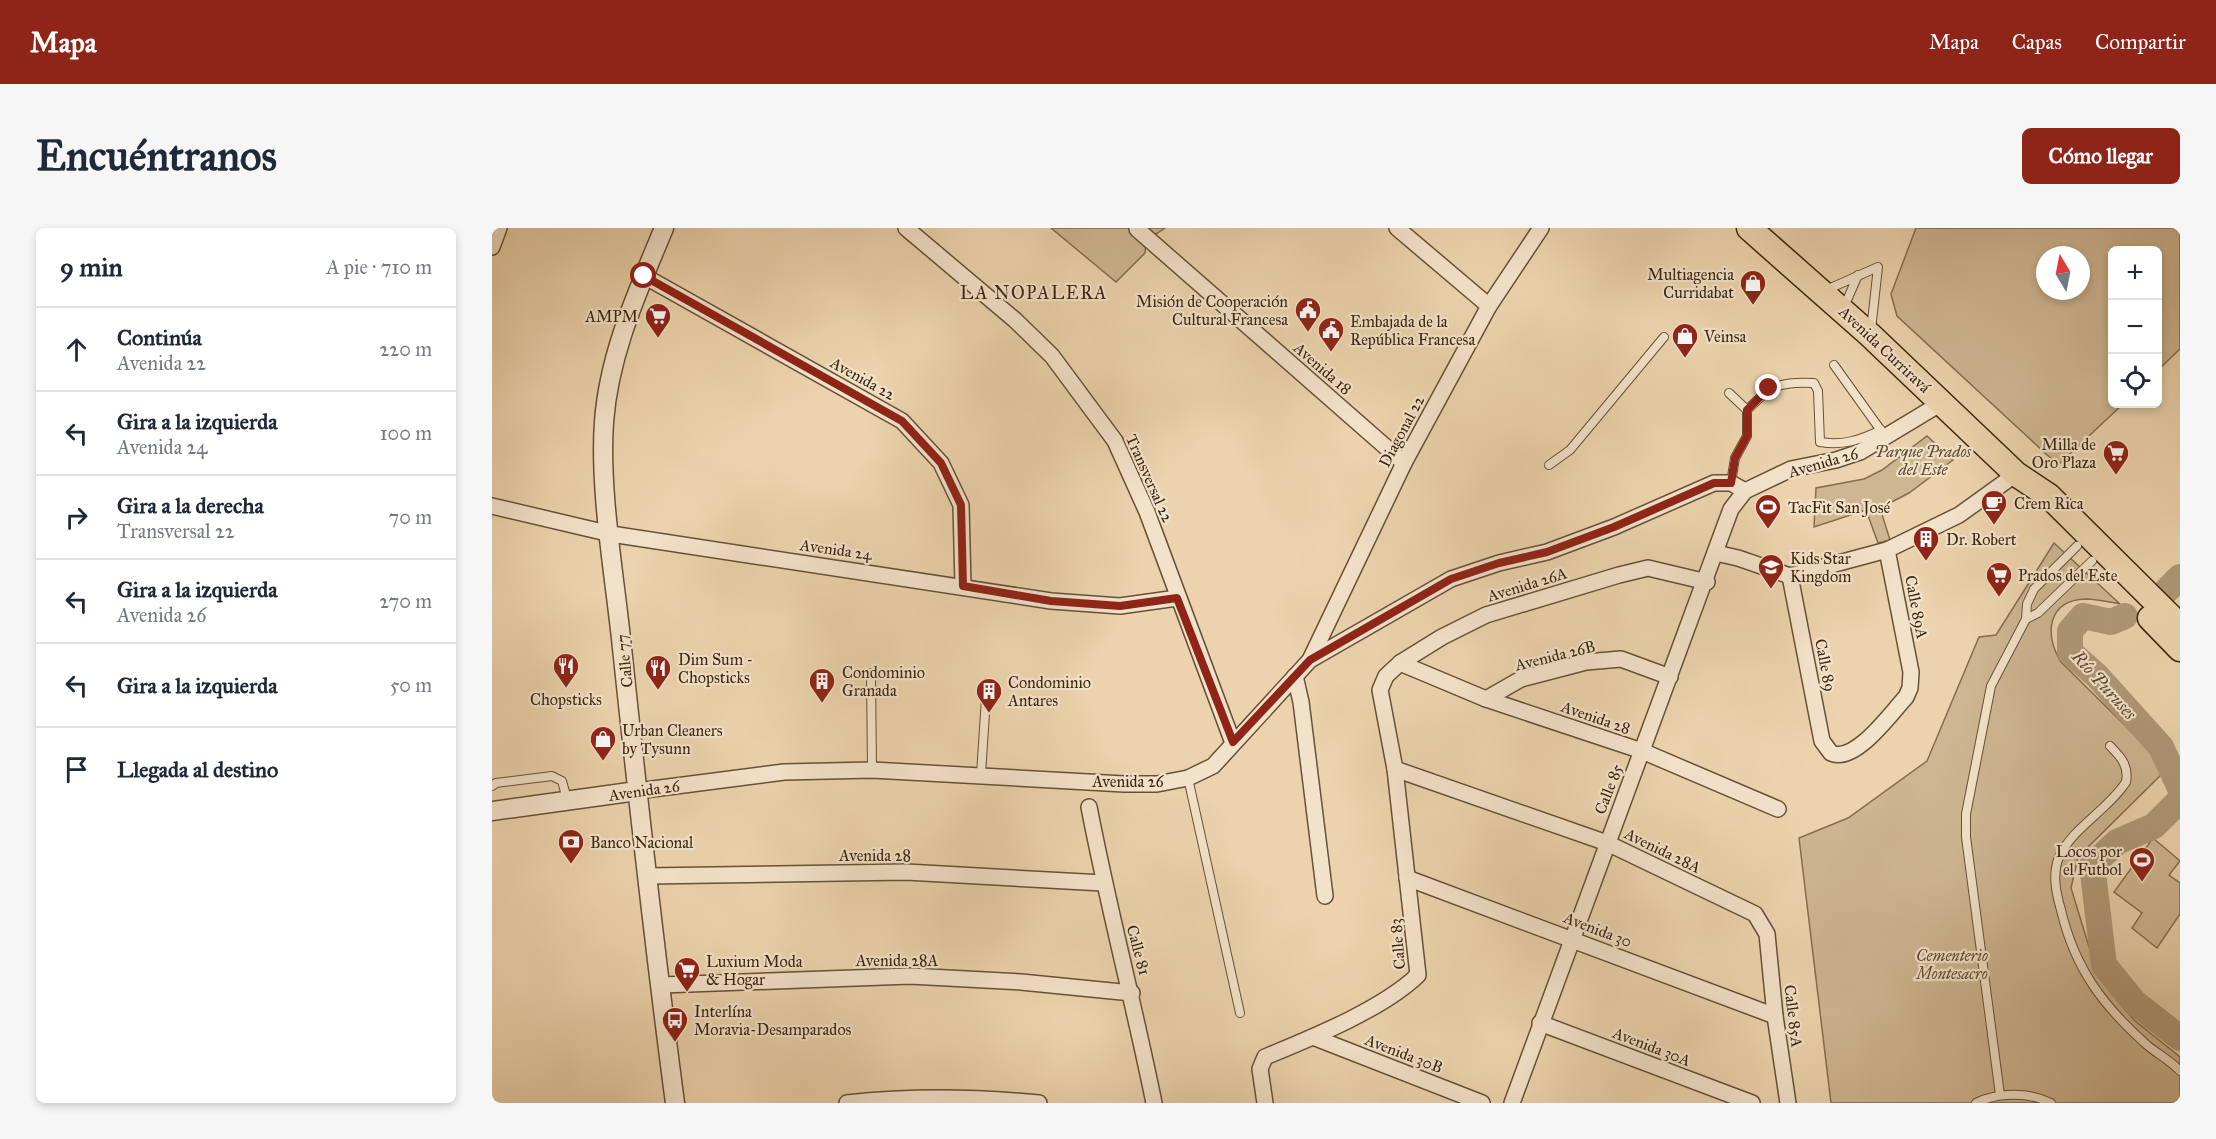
<!DOCTYPE html>
<html lang="es">
<head>
<meta charset="utf-8">
<style>
  :root { --surface:#fff; --page:#f6f6f7; --text:#1f2937; --muted:#747a83; --line:#e0e1e3; --accent:#8f2418 }
  body { margin:0; font-family:"IM FELL Great Primer",serif; background:var(--page); color:var(--text) }
  .controls { position:absolute; right:18px; top:18px; display:grid; overflow:hidden; border-radius:9px; box-shadow:0 3px 9px #0003 }
  .controls button { width:54px; height:54px; display:grid; place-items:center; padding:0; border:0; border-bottom:2px solid var(--line); background:var(--surface); color:var(--text); font:30px sans-serif }
  .compass { position:absolute; left:1544px; top:18px; width:54px; height:54px; border-radius:50%; background:var(--surface); box-shadow:0 3px 9px #0003; rotate:350deg }
  .stop { position:absolute; width:18px; height:18px; margin:-14px; border:4px solid #8f2418; border-radius:50%; background:#fff }
  .stop.end { background:#8f2418; border-color:#fff; box-shadow:0 2px 6px #0008 }
  .list { margin:0; padding:0; list-style:none }
  h2 { display:flex; justify-content:space-between; align-items:center; height:78px; margin:0; padding:0 24px; font-size:26px }
  h2 small { font-size:20px; font-weight:400; color:var(--muted) }
  .list li { display:grid; grid-template-columns:39px 1fr auto; gap:18px; align-items:center; box-sizing:border-box; height:84px; padding:0 24px; border-top:2px solid var(--line) }
  .list b { display:block; font-size:22px; white-space:nowrap }
  .list p { margin:0; font-size:20px; white-space:nowrap; color:var(--muted) }
  .list em { font-size:20px; font-style:normal; color:var(--muted) }
  .icon { flex:none; width:33px; height:33px; fill:none; stroke:currentColor; stroke-width:2; stroke-linecap:round; stroke-linejoin:round }
  .map { position:relative; flex:none; width:1688px; height:875px; overflow:hidden; border-radius:9px }
  header { display:flex; align-items:center; gap:36px; box-sizing:border-box; height:84px; padding:0 30px; background:var(--accent); color:#fff }
  header strong { font-size:28px }
  nav { display:flex; gap:33px; margin-inline-start:auto; font-size:21px }
  .intro { display:flex; align-items:center; justify-content:space-between; box-sizing:border-box; height:144px; padding:0 36px }
  h1 { margin:0; font-size:42px }
  .button { padding:15px 27px; border-radius:9px; background:var(--accent); color:#fff; font-size:21px; font-weight:700 }
  main { display:flex; gap:36px; padding:0 36px }
  aside { flex:1; background:var(--surface); border-radius:9px; box-shadow:0 3px 9px #0003 }
  .map>svg:first-child { display:block }
  .green { fill:#ceb692; stroke:#846e50; stroke-width:1.5; fill-rule:evenodd }
  .lines { fill:none; stroke-linecap:round; stroke-linejoin:round }
  .river { stroke:#af9877; stroke-width:26 }
  .service-casing { stroke:#665136; stroke-width:10 }
  .minor-casing { stroke:#665136; stroke-width:18 }
  .tertiary-casing { stroke:#665136; stroke-width:21 }
  .trunk-casing { stroke:#39260e; stroke-width:27 }
  .service { stroke:#f3e2ca; stroke-width:8 }
  .minor { stroke:#f3e2ca; stroke-width:15 }
  .tertiary { stroke:#f3e2ca; stroke-width:18 }
  .trunk { stroke:#ecd3ad; stroke-width:24 }
  .route { stroke:#8f2418; stroke-width:8 }
  .labels { text-anchor:middle; stroke-width:4.5; stroke-linejoin:round; paint-order:stroke }
  .poi-label { font-size:16px; fill:#39260e; stroke:#f3e2ca; text-anchor:start }
  .street-label { font-size:16px; fill:#39260e; stroke:#f3e2ca }
  .park-label { font-size:16px; font-style:italic; fill:#5e4a2f; stroke:#f3e2ca }
  .neighbourhood-label { font-size:18px; letter-spacing:1.5px; fill:#39260e; stroke:#f3e2ca }
  .water-label { font-size:18px; font-style:italic; fill:#5c482e; stroke:#f3e2ca }
</style>
</head>
<body>
<header>
<strong>Mapa</strong>
<nav><a>Mapa</a><a>Capas</a><a>Compartir</a></nav>
</header>
<div class="intro"><h1>Encuéntranos</h1><a class="button">Cómo llegar</a></div>
<main>
<aside>
<h2>9 min<small>A pie · 710 m</small></h2>
<ul class="list">
<li><svg class="icon" aria-label="ahead" viewBox="0 0 24 24"><path d="M12 20V5M6 11l6-6 6 6"/></svg><div><b>Continúa</b><p>Avenida 22</p></div><em>220 m</em></li>
<li><svg class="icon" aria-label="left" viewBox="0 0 24 24"><path d="M17 20v-9H6M10 6l-5 5 5 5"/></svg><div><b>Gira a la izquierda</b><p>Avenida 24</p></div><em>100 m</em></li>
<li><svg class="icon" aria-label="right" viewBox="0 0 24 24"><path d="M7 20v-9h11M14 6l5 5-5 5"/></svg><div><b>Gira a la derecha</b><p>Transversal 22</p></div><em>70 m</em></li>
<li><svg class="icon" aria-label="left" viewBox="0 0 24 24"><path d="M17 20v-9H6M10 6l-5 5 5 5"/></svg><div><b>Gira a la izquierda</b><p>Avenida 26</p></div><em>270 m</em></li>
<li><svg class="icon" aria-label="left" viewBox="0 0 24 24"><path d="M17 20v-9H6M10 6l-5 5 5 5"/></svg><div><b>Gira a la izquierda</b></div><em>50 m</em></li>
<li><svg class="icon" aria-label="arrive" viewBox="0 0 24 24"><path d="M6 21V4h12l-3 4 3 4H6"/></svg><div><b>Llegada al destino</b></div></li>
</ul>
</aside>
<div class="map">
<svg width="1688" height="875" viewBox="0 0 1688 875">
  <rect width="100%" height="100%" fill="#ecd3ad"/>
  <filter id="stains"><feTurbulence type="fractalNoise" baseFrequency=".00333" numOctaves="4"/><feColorMatrix values="0 0 0 0 .2 0 0 0 0 .09 0 0 0 0 .02 0 0 0 .5 -.17"/></filter>
  <radialGradient id="worn" r=".72"><stop offset=".6" stop-color="#630" stop-opacity="0"/><stop offset="1" stop-color="#630" stop-opacity=".3"/></radialGradient>
  <g class="green">
    <polygon points="559,0 673,0 654,13 653,25 624,54"/>
    <path d="M1424 0H1688V121L1666 142V22H1620V176H1631L1566 237 1405 88 1399 66ZM1553 27H1589V63H1553Z"/>
    <polygon points="1435,208 1461,232 1417,265 1388,280 1398,312 1386,315 1374,282 1322,299 1324,260 1372,251 1390,242"/>
    <path d="M1562 315 1628 376C1617 374 1605 371 1594 371 1555 372 1552 407 1569 434L1676 540 1586 629 1579 660 1598 722 1616 760 1642 792 1688 829V875H1339L1307 610 1356 590 1435 533 1487 409 1504 407Z"/>
    <polygon points="1661,610 1688,633 1677,647 1688,655 1688,686 1665,720 1640,700 1650,685 1622,664"/>
  </g>
  <g class="lines">
    <g class="river">
      <polyline points="1675,362 1688,349"/>
      <polyline points="1633,388 1619,394 1591,388 1578,403 1578,424 1605,448 1669,519 1688,560"/>
      <polyline points="1688,572 1662,598 1625,614 1600,637 1612,737 1642,774 1688,810"/>
    </g>
    <g class="service-casing">
      <g id="service">
        <polyline points="1334,62 1386,39 1379,102"/>
        <polyline points="1352,79 1366,47"/>
        <polyline points="1342,137 1390,204"/>
        <path d="M1237 165 1255 182C1279 158 1287 153 1322 155L1326 163 1328 214C1351 218 1368 212 1389 202"/>
        <polyline points="1057,237 1078,222 1172,109"/>
        <polyline points="1239,255 1243,230 1255,208 1255,182"/>
        <polyline points="1534,391 1546,385 1600,333"/>
        <polyline points="379,445 380,542"/>
        <path d="M1618 518C1629 529 1637 538 1634 554 1616 582 1581 599 1567 629 1560 646 1564 665 1569 682 1583 741 1611 778 1656 818 1666 826 1679 833 1688 843"/>
        <polyline points="489,546 495,455"/>
        <polyline points="696,550 748,785"/>
        <polyline points="0,558 4,555 60,548 70,553 75,571"/>
        <polyline points="1508,867 1474,609 1474,586 1499,458 1534,391 1535,376 1542,361 1585,318"/>
        <path d="M1484 875C1506 864 1537 864 1559 875"/>
      </g>
    </g>
    <g class="minor-casing">
      <g id="minor">
        <polyline points="414,0 523,92 560,128 623,213 655,284 741,515"/>
        <polyline points="905,0 997,78"/>
        <polyline points="645,1 912,235"/>
        <polyline points="0,19 7,0"/>
        <polyline points="152,48 410,193 449,235 469,277 471,358"/>
        <polyline points="0,278 119,306 559,373 628,378 685,370"/>
        <polyline points="1224,325 1246,330 1298,348 1395,322 1467,287 1524,246"/>
        <path d="M1298 348 1330 513 1339 525C1363 536 1399 485 1414 469L1418 460 1419 444 1395 322"/>
        <polyline points="818,432 912,235 997,78 1049,0"/>
        <polyline points="908,435 994,471 1150,523 1286,581"/>
        <polyline points="803,448 809,474 833,668"/>
        <polyline points="994,471 1029,451 1094,434 1129,431 1178,449"/>
        <polyline points="903,541 1115,615 1263,686 1275,706 1283,788 1296,875"/>
        <polyline points="145,563 292,544 380,542 632,556 665,556 696,550 721,538 818,432 959,351 1007,335 1055,324 1122,299 1222,255 1239,255 1253,263"/>
        <path d="M597 579C616 678 642 776 662 875"/>
        <polyline points="155,648 414,644 611,655"/>
        <polyline points="915,650 1283,788"/>
        <polyline points="170,757 418,748 529,754 640,765"/>
        <polyline points="1048,795 1260,875"/>
        <polyline points="821,809 990,875"/>
        <path d="M355 875C418 868 484 869 547 875"/>
        <path d="M773 875 768 841 773 829C819 810 891 781 926 747L903 541 888 462 894 448 908 435 950 409 994 387 1127 347 1156 340 1215 354"/>
        <polyline points="1020,875 1239,281 1253,263 1299,241 1344,232 1368,224 1451,174"/>
      </g>
    </g>
    <g class="tertiary-casing">
      <g id="tertiary">
        <path d="M172 0C146 63 117 125 112 194 107 263 123 350 130 420 146 572 163 724 183 875"/>
        <polyline points="0,583 145,563"/>
      </g>
    </g>
    <g class="trunk-casing">
      <g id="trunk">
        <polyline points="1257,0 1378,107 1524,246 1557,268 1688,398"/>
        <polyline points="1658,390 1688,421"/>
      </g>
    </g>
    <use href="#service" class="service"/>
    <use href="#minor" class="minor"/>
    <use href="#tertiary" class="tertiary"/>
    <use href="#trunk" class="trunk"/>
  </g>
  <g class="lines">
    <polyline class="route" points="152,48 410,193 449,235 469,277 471,358 559,373 628,378 685,370 741,514 818,432 959,351 1007,335 1055,324 1122,299 1222,255 1239,255 1243,230 1255,208 1255,182 1277,160"/>
  </g>
  <defs>
    <g id="shop-pin" transform="scale(1.35)"><path d="M0 17L-7.5 6A9.5 9.5 0 1 1 7.5 6Z" fill="#8f2418" stroke="#f3e2ca"/><path d="M-5-2.5h2.3a2.7 3.5 0 0 1 5.4 0H5L5.5 6h-11ZM-1.5-2.5h3a1.5 2.3 0 0 0-3 0Z" fill="#fff"/></g>
    <g id="civic-pin" transform="scale(1.35)"><path d="M0 17L-7.5 6A9.5 9.5 0 1 1 7.5 6Z" fill="#8f2418" stroke="#f3e2ca"/><path d="M-.6-6.5H3V-4.5H.6V-3L4-1V1h2V6H-6V1h2V-1L-.6-3ZM-1.2 2.5V6h2.4V2.5Z" fill="#fff"/></g>
    <g id="supermarket-pin" transform="scale(1.35)"><path d="M0 17L-7.5 6A9.5 9.5 0 1 1 7.5 6Z" fill="#8f2418" stroke="#f3e2ca"/><path d="M-6-5.5h2.5l.6 2H6L4.5 2H-2.5L-4.4-4H-6ZM-1.5 3.2a1.3 1.3 0 1 0 .1 0ZM3 3.2a1.3 1.3 0 1 0 .1 0Z" fill="#fff"/></g>
    <g id="cafe-pin" transform="scale(1.35)"><path d="M0 17L-7.5 6A9.5 9.5 0 1 1 7.5 6Z" fill="#8f2418" stroke="#f3e2ca"/><path d="M-5.5-4.5H6V0H3Q3 3.5 0 3.5H-2.5Q-5.5 3.5-5.5 0ZM3-3.2v2h1.7v-2ZM-6 4.5H4V6H-6Z" fill="#fff"/></g>
    <g id="stadium-pin" transform="scale(1.35)"><path d="M0 17L-7.5 6A9.5 9.5 0 1 1 7.5 6Z" fill="#8f2418" stroke="#f3e2ca"/><path d="M0-5a6.5 5 0 1 0 0 10a6.5 5 0 1 0 0-10ZM-3.5-1.8h7v3.6h-7Z" fill="#fff"/></g>
    <g id="building-pin" transform="scale(1.35)"><path d="M0 17L-7.5 6A9.5 9.5 0 1 1 7.5 6Z" fill="#8f2418" stroke="#f3e2ca"/><path d="M-4-6H4V6H1V3H-1V6H-4ZM-2.5-4.3h1.7v1.8h-1.7ZM.8-4.3h1.7v1.8H.8ZM-2.5-1h1.7V.8h-1.7ZM.8-1h1.7V.8H.8Z" fill="#fff"/></g>
    <g id="school-pin" transform="scale(1.35)"><path d="M0 17L-7.5 6A9.5 9.5 0 1 1 7.5 6Z" fill="#8f2418" stroke="#f3e2ca"/><path d="M0-5L7-2L0 1L-7-2ZM-4 1L0 2.5L4 1V4Q0 6-4 4Z" fill="#fff"/></g>
    <g id="restaurant-pin" transform="scale(1.35)"><path d="M0 17L-7.5 6A9.5 9.5 0 1 1 7.5 6Z" fill="#8f2418" stroke="#f3e2ca"/><path d="M-5-6h1v4h1v-4h1v4h1v-4h1v5L-1.5 .5V6h-2V.5L-5-1ZM5-6V6H3V1.5H1.5Q1.5-4 5-6Z" fill="#fff"/></g>
    <g id="bank-pin" transform="scale(1.35)"><path d="M0 17L-7.5 6A9.5 9.5 0 1 1 7.5 6Z" fill="#8f2418" stroke="#f3e2ca"/><path d="M-6-4H6V4H-6ZM0-2.3a2.3 2.3 0 1 0 0 4.6a2.3 2.3 0 1 0 0-4.6Z" fill="#fff"/></g>
    <g id="bus-pin" transform="scale(1.35)"><path d="M0 17L-7.5 6A9.5 9.5 0 1 1 7.5 6Z" fill="#8f2418" stroke="#f3e2ca"/><path d="M-5-6H5V4H4V6H2V4H-2V6H-4V4H-5ZM-3.5-4V0h7V-4ZM-3.5 1.2v1.5H-2V1.2ZM2 1.2v1.5H3.5V1.2Z" fill="#fff"/></g>
  </defs>
  <g fill-rule="evenodd">
    <use href="#shop-pin" x="1261" y="55"/>
    <use href="#civic-pin" x="816" y="82"/>
    <use href="#supermarket-pin" x="166" y="88"/>
    <use href="#civic-pin" x="839" y="102"/>
    <use href="#shop-pin" x="1193" y="108"/>
    <use href="#supermarket-pin" x="1624" y="225"/>
    <use href="#cafe-pin" x="1502" y="275"/>
    <use href="#stadium-pin" x="1276" y="279"/>
    <use href="#building-pin" x="1434" y="311"/>
    <use href="#school-pin" x="1279" y="339"/>
    <use href="#supermarket-pin" x="1507" y="347"/>
    <use href="#restaurant-pin" x="74" y="438"/>
    <use href="#restaurant-pin" x="166" y="440"/>
    <use href="#building-pin" x="330" y="453"/>
    <use href="#building-pin" x="497" y="463"/>
    <use href="#shop-pin" x="111" y="511"/>
    <use href="#bank-pin" x="79" y="614"/>
    <use href="#stadium-pin" x="1650" y="632"/>
    <use href="#supermarket-pin" x="195" y="742"/>
    <use href="#bus-pin" x="183" y="792"/>
  </g>
  <g class="labels">
    <g class="poi-label">
      <text x="1242" y="52" text-anchor="end">Multiagencia<tspan x="1242" dy="18">Curridabat</tspan></text>
      <text x="796" y="79" text-anchor="end">Misión de Cooperación<tspan x="796" dy="18">Cultural Francesa</tspan></text>
      <text x="146" y="94" text-anchor="end">AMPM</text>
      <text x="858" y="99">Embajada de la<tspan x="858" dy="18">República Francesa</tspan></text>
      <text x="1212" y="114">Veinsa</text>
      <text x="1604" y="222" text-anchor="end">Milla de<tspan x="1604" dy="18">Oro Plaza</tspan></text>
      <text x="1522" y="281">Crem Rica</text>
      <text x="1296" y="285">TacFit San José</text>
      <text x="1454" y="317">Dr. Robert</text>
      <text x="1298" y="336">Kids Star<tspan x="1298" dy="18">Kingdom</tspan></text>
      <text x="1526" y="353">Prados del Este</text>
      <text x="186" y="437">Dim Sum -<tspan x="186" dy="18">Chopsticks</tspan></text>
      <text x="350" y="450">Condominio<tspan x="350" dy="18">Granada</tspan></text>
      <text x="516" y="460">Condominio<tspan x="516" dy="18">Antares</tspan></text>
      <text x="74" y="477" text-anchor="middle">Chopsticks</text>
      <text x="130" y="508">Urban Cleaners<tspan x="130" dy="18">by Tysunn</tspan></text>
      <text x="98" y="620">Banco Nacional</text>
      <text x="1630" y="629" text-anchor="end">Locos por<tspan x="1630" dy="18">el Futbol</tspan></text>
      <text x="214" y="739">Luxium Moda<tspan x="214" dy="18">&amp; Hogar</tspan></text>
      <text x="202" y="789">Interlína<tspan x="202" dy="18">Moravia-Desamparados</tspan></text>
    </g>
    <g class="street-label">
      <text transform="translate(1393 121) rotate(43)" y="6">Avenida Curriravá</text>
      <text transform="translate(831 140) rotate(41)" y="6">Avenida 18</text>
      <text transform="translate(371 150) rotate(29)" y="6">Avenida 22</text>
      <text transform="translate(909 203) rotate(-62)" y="6">Diagonal 22</text>
      <text transform="translate(1331 234) rotate(-16)" y="6">Avenida 26</text>
      <text transform="translate(658 250) rotate(66)" y="6">Transversal 22</text>
      <text transform="translate(344 321) rotate(8)" y="6">Avenida 24</text>
      <text transform="translate(1035 356) rotate(-17)" y="6">Avenida 26A</text>
      <text transform="translate(1425 379) rotate(79)" y="6">Calle 89A</text>
      <text transform="translate(1063 427) rotate(-14)" y="6">Avenida 26B</text>
      <text transform="translate(132 433) rotate(-96)" y="6">Calle 77</text>
      <text transform="translate(1334 437) rotate(79)" y="6">Calle 89</text>
      <text transform="translate(1104 489) rotate(19)" y="6">Avenida 28</text>
      <text x="636" y="559">Avenida 26</text>
      <text transform="translate(1116 561) rotate(-69)" y="6">Calle 85</text>
      <text transform="translate(152 562) rotate(-8)" y="6">Avenida 26</text>
      <text transform="translate(1171 622) rotate(26)" y="6">Avenida 28A</text>
      <text x="383" y="633">Avenida 28</text>
      <text transform="translate(1106 701) rotate(21)" y="6">Avenida 30</text>
      <text transform="translate(905 716) rotate(-95)" y="6">Calle 83</text>
      <text transform="translate(647 722) rotate(75)" y="6">Calle 81</text>
      <text x="405" y="738">Avenida 28A</text>
      <text transform="translate(1302 788) rotate(83)" y="6">Calle 85A</text>
      <text transform="translate(1160 818) rotate(21)" y="6">Avenida 30A</text>
      <text transform="translate(912 825) rotate(21)" y="6">Avenida 30B</text>
    </g>
    <g class="park-label">
      <text x="1431" y="229">Parque Prados<tspan x="1431" dy="18">del Este</tspan></text>
      <text x="1460" y="733">Cementerio<tspan x="1460" dy="18">Montesacro</tspan></text>
    </g>
    <g class="neighbourhood-label">
      <text x="542" y="71">LA NOPALERA</text>
    </g>
    <g class="water-label">
      <text transform="translate(1612 457) rotate(48)" y="6">Río Puruses</text>
    </g>
  </g>
  <rect width="100%" height="100%" filter="url(#stains)"/>
  <rect width="100%" height="100%" fill="url(#worn)"/>
</svg>
<div class="controls">
<button>+</button>
<button>−</button>
<button><svg class="icon" aria-label="locate" viewBox="0 0 24 24"><circle cx="12" cy="12" r="6"/><path d="M12 2v4M12 18v4M2 12h4M18 12h4"/></svg></button>
</div>
<svg class="compass" viewBox="-18 -18 36 36"><path d="M0-13l5 13h-10z" fill="#e53935"/><path d="M0 13l5-13h-10z" fill="#747a83"/></svg>
<div class="stop" style="left:152px;top:48px"></div>
<div class="stop end" style="left:1277px;top:160px"></div>
</div>
</main>
</body>
</html>
